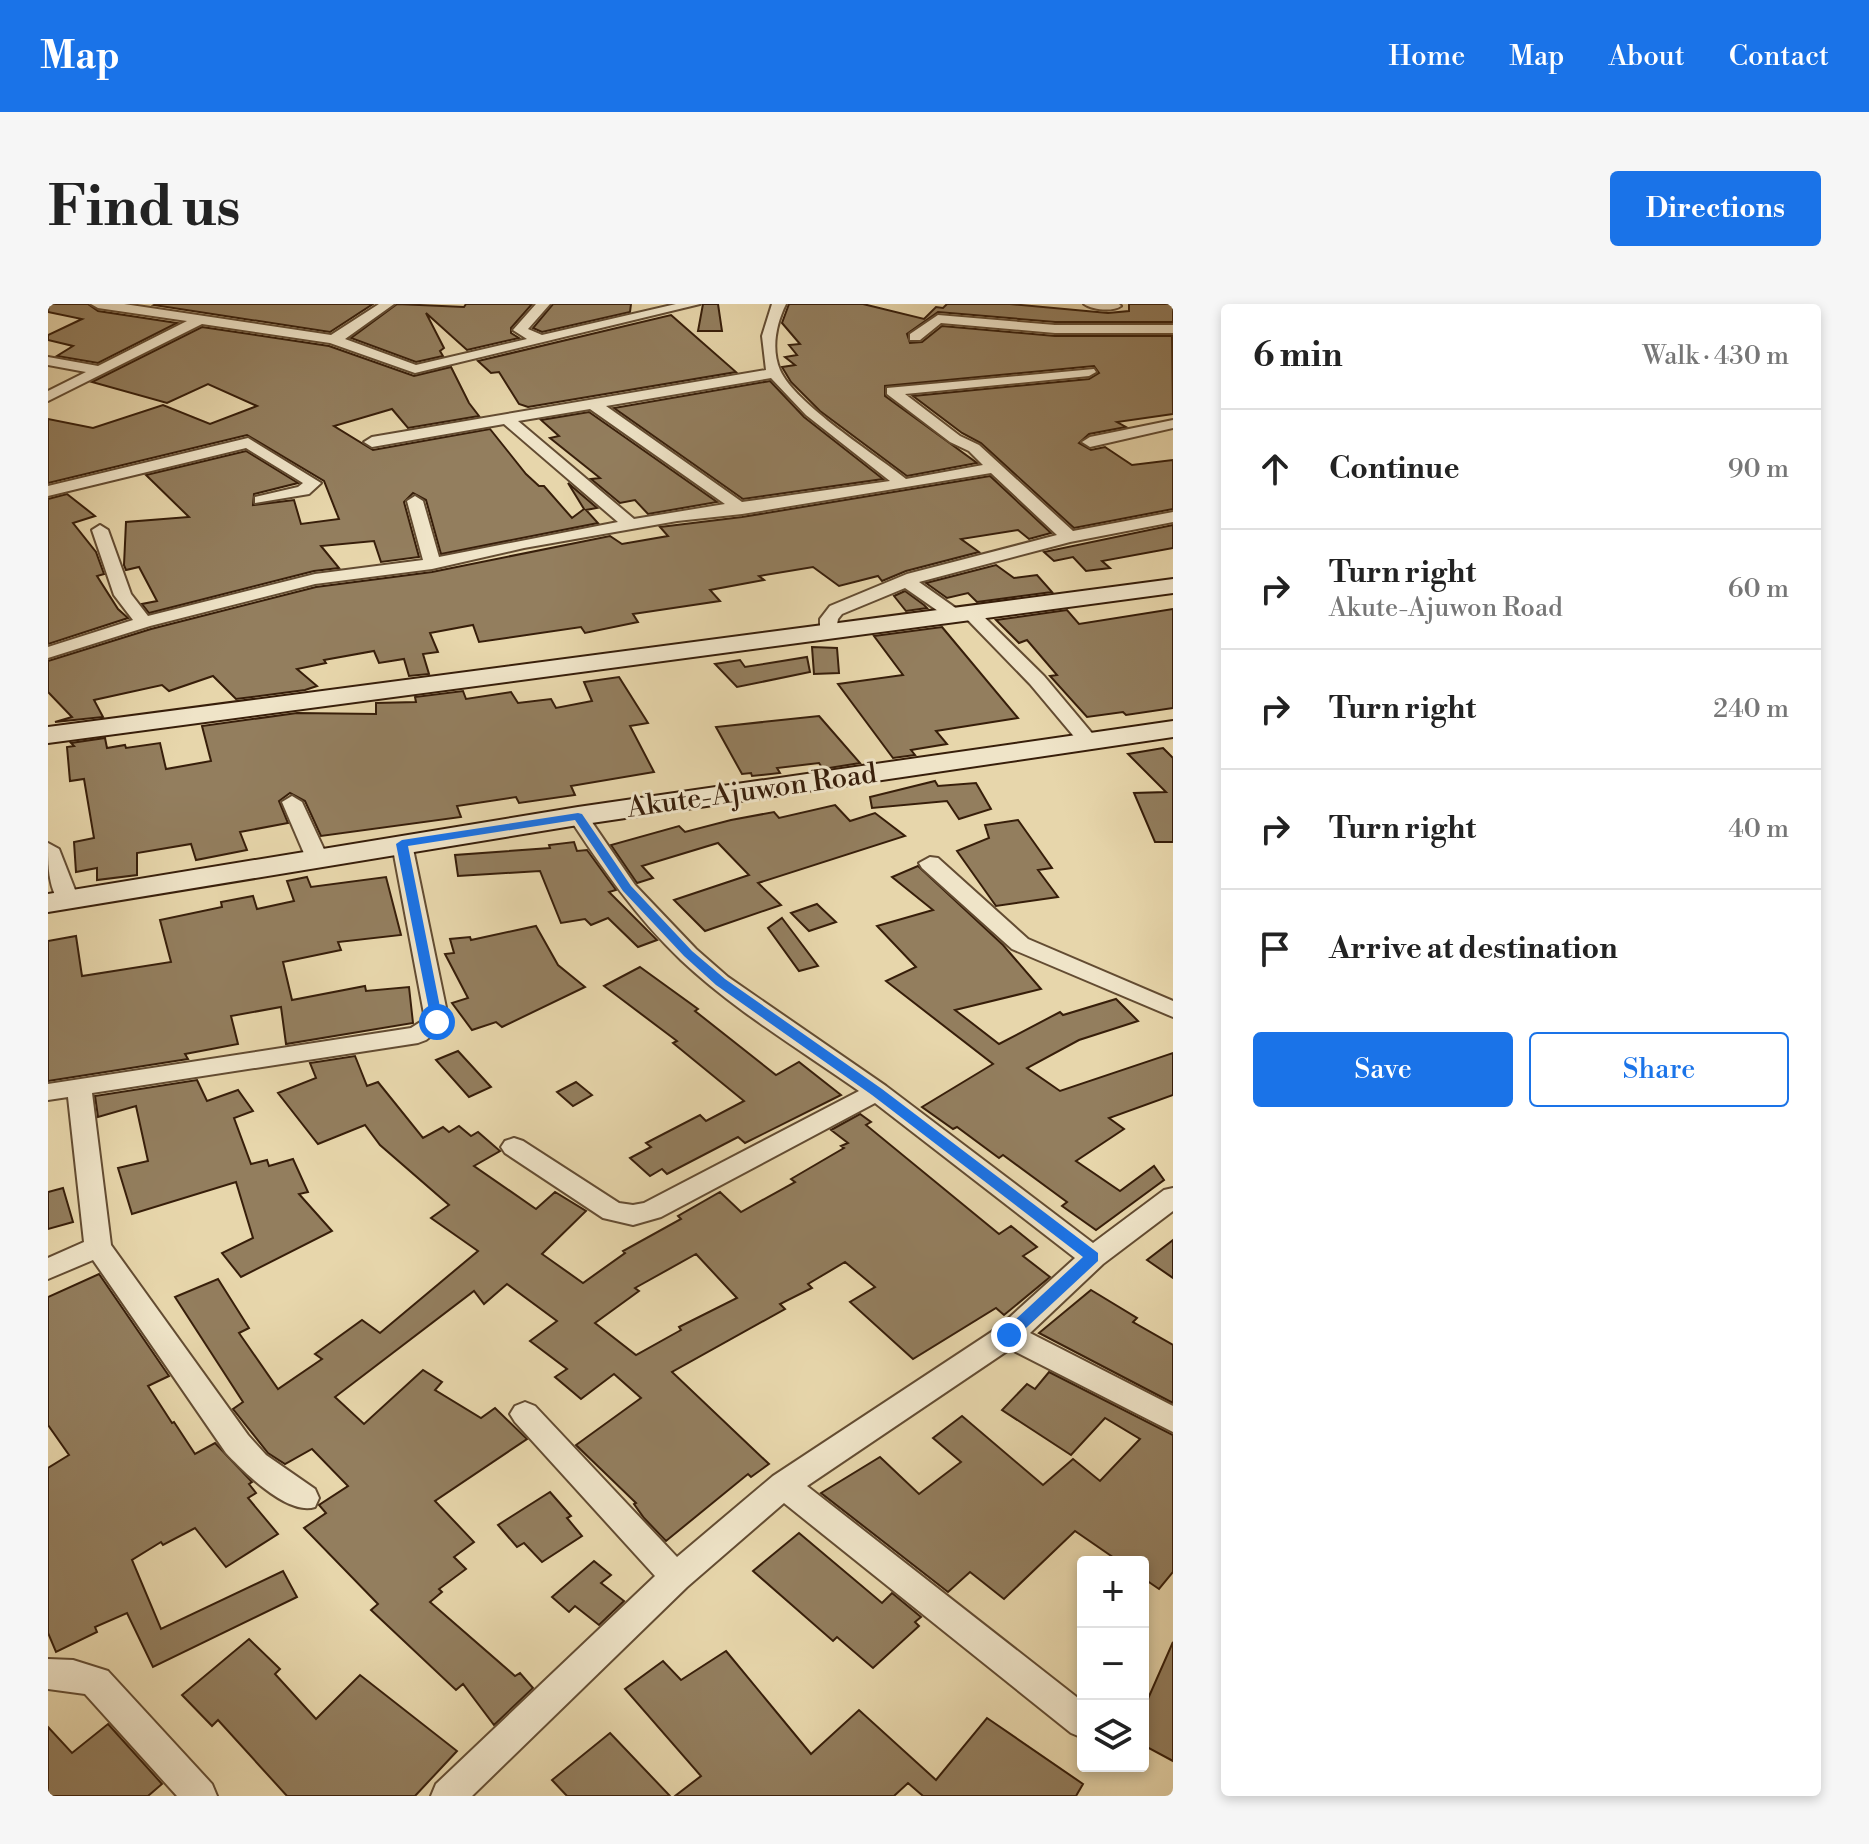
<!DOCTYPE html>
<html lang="en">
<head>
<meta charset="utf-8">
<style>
  :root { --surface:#fff; --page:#f6f6f6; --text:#222; --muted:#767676; --line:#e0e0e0; --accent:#1a73e8 }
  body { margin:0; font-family:"Libre Bodoni",serif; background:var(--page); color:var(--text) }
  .controls { position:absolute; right:24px; bottom:24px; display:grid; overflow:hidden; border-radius:8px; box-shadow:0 4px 12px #0003 }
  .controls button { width:72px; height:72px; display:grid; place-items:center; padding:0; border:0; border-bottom:2px solid var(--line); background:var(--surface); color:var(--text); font:40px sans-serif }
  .stop { position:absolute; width:24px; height:24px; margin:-18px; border:6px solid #1a73e8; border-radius:50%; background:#fff }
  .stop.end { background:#1a73e8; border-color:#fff; box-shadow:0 2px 8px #0008 }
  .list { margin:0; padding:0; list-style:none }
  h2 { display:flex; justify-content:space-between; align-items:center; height:104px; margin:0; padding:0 32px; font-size:34px }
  h2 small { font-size:26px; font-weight:400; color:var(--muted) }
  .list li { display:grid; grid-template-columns:52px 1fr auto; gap:24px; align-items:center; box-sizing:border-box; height:120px; padding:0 32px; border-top:2px solid var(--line) }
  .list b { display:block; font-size:30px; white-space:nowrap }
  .list p { margin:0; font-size:26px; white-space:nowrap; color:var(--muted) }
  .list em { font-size:26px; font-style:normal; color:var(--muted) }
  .actions { display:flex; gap:16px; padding:24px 32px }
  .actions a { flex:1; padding:18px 0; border:2px solid var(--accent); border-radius:8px; text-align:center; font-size:28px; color:var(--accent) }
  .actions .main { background:var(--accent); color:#fff }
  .icon { flex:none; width:44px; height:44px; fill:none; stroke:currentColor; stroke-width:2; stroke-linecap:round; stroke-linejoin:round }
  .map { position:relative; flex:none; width:1125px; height:1492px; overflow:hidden; border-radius:8px }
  header { display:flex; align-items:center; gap:48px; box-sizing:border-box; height:112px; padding:0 40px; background:var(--accent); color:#fff }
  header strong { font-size:38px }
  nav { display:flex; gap:44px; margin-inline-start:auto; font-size:28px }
  .intro { display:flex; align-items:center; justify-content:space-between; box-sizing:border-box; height:192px; padding:0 48px }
  h1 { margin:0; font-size:56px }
  .button { padding:20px 36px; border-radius:8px; background:var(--accent); color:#fff; font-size:28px; font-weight:700 }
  main { display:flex; gap:48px; padding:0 48px }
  aside { flex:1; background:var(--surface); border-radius:8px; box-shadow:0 4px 12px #0003 }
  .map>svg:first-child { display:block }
  .building { fill:#937e5e; stroke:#371e0a; stroke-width:2; fill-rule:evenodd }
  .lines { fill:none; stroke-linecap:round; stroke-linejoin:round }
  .street-casing { stroke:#634c32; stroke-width:4 }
  .secondary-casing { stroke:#371e0a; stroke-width:4 }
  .street { fill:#efe4c8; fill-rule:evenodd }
  .secondary { fill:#efe4c8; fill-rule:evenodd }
  .route { fill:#1a73e8 }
  .labels { text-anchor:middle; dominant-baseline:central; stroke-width:6; stroke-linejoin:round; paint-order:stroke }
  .street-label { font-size:28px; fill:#371e0a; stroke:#efe4c8 }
</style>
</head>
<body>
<header>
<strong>Map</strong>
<nav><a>Home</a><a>Map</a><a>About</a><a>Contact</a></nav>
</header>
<div class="intro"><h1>Find us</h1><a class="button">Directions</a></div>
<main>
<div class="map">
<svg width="1125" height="1492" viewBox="0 0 1125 1492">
  <rect width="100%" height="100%" fill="#e7d6ab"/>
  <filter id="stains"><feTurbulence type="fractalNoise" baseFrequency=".0025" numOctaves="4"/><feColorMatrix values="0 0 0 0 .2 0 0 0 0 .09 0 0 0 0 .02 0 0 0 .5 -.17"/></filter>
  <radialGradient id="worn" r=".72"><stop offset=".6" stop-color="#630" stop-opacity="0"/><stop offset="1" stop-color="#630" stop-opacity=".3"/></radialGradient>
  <g class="building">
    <polygon points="1,0 40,0 50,7 129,19 50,59 9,52 25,42 0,36 0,31 34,15 0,8"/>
    <polygon points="108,0 325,0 282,28 106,1"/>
    <polygon points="349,0 416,3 418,0 484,0 463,24 463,29 471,34 419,46 378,9 396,44 392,47 395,52 368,58 303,34"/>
    <polygon points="505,0 583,0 582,8 494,28 485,24"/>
    <polygon points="655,0 670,0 674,27 650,27"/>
    <polygon points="741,0 815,0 876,15 888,3 895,4 899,0 962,0 1060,9 1081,7 1081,0 1125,0 1125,18 1007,18 890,8 859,30 862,39 874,38 894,22 1007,32 1124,32 1125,110 1069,118 1078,123 1041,130 1031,139 1043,146 1057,143 1084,161 1125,156 1125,205 1026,224 933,139 914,129 865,92 1041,75 1051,69 1046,62 837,82 837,92 929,159 859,172 772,107 743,78 734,63 747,61 737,53 749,51 741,41 752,40 734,19"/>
    <polygon points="623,11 688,68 480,103 471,100 451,68 443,69 430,57"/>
    <polygon points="154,23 281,42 366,72 403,63 421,99 431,112 360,124 344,105 286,122 325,146 442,125 478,170 491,182 496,182 524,214 536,205 520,179 549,204 538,206 550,219 393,250 378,196 365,189 356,198 371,253 333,258 326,237 273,242 291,264 266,267 101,309 94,300 109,297 91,263 78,266 76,261 78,218 141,213 98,171 198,147 250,179 206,190 205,201 246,196 253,220 291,215 276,177 199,131 0,179 0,115 45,124 115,101 162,120 209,102 160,80 119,99 44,78"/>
    <polygon points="722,77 756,113 835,175 695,195 566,104"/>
    <polygon points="541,108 669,198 600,210 587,196 572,199 543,175 552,174 502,134 511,132 493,116"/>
    <polygon points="942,172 1003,229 981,235 970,226 913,235 931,248 858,267 834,277 830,272 791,282 765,263 711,272 716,276 662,286 672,297 585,310 590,318 537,329 533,323 431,338 425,321 382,329 390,348 375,350 381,370 361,372 356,355 331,359 326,347 276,356 278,359 249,365 269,382 257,386 188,395 165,372 121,387 114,381 46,396 55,413 7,418 24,413 0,388 0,357 103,325 268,283 384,268 562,232 574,240 620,232 612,223 694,213"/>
    <polygon points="19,190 47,212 25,219 48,248 56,270 49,272 70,305 80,314 0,340 0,195"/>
    <polygon points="1125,221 1125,244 1054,257 1062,264 1038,267 1025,253 1006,257 996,248"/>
    <polygon points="948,261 966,274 989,271 1004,288 929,298 920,289 899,294 878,279"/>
    <polygon points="857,287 876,301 879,304 858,307 846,292"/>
    <polygon points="1125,305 1125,404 1078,411 1075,408 1039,413 1002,372 1009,371 979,336 971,339 948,316 1019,306 1031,320"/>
    <polygon points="894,323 970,414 888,427 899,440 863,446 867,451 845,454 790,380 855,371 826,332"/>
    <polygon points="764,343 789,344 791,369 766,370"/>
    <polygon points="759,353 762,368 689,383 667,360 692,356 697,363"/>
    <polygon points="571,373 600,419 582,422 606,468 523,482 527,491 471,499 468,493 409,502 413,513 273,532 257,497 242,489 231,497 240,519 192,528 199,546 148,556 143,540 89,549 89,571 49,576 49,564 28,568 26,538 46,534 36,475 22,477 19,443 26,442 23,439 57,434 59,444 77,441 78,444 112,439 118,465 163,457 154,422 249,409 328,410 328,399 368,398 367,393 415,387 418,395 463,388 470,399 503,395 508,404 544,397 536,378"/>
    <polygon points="771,412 812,459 775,465 771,459 729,464 732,469 704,472 703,469 694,470 668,423"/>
    <polygon points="1115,444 1125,454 1125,538 1107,538 1086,489 1118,488 1080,450"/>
    <polygon points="887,477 890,482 928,479 943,505 911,515 899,497 824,504 822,493"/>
    <polygon points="787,501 802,517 827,509 857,532 710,579 733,601 657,627 626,596 701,571 670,539 594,562 605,574 589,579 563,541 631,522 637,528 683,516 726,508 731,514"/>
    <polygon points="970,516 1004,564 990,566 1010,593 948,602 909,547 941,534 937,521"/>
    <polygon points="526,538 529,547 539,546 568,586 561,588 609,636 590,643 560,614 543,621 537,615 513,619 492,567 410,572 407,551 502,544 501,541"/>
    <polygon points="870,562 955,641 993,685 907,706 951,740 1012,708 1015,711 1068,695 1090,717 1031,736 979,764 1012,787 1125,749 1125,791 1061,814 1076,825 1028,857 1072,887 1106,862 1116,876 1048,926 1014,902 1019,898 955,851 951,854 909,823 905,825 874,803 945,760 838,677 868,663 829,622 885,606 844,573"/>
    <polygon points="259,573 263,583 338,573 353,631 290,638 293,646 235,658 244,696 317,682 318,687 361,683 365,719 238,740 233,703 183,712 190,740 137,750 140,755 0,777 0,637 28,632 34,672 123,658 112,616 174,603 173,598 205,592 209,605 246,597 239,577"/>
    <polygon points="769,600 788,618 761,627 743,609"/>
    <polygon points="734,614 770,662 751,667 720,624"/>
    <polygon points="488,622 510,661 537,683 454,723 448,718 424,726 404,699 420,694 397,650 406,649 402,635 422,633 423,636"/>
    <polygon points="592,663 650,705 647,707 728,771 751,758 793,791 697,839 690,833 619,870 614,865 602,872 582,854 603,843 598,839 652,811 658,817 696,797 625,739 629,737 556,682"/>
    <polygon points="410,747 443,783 421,793 388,756"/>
    <path d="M307 752 319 782 330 778 375 834 395 823 401 828 411 822 423 832 430 828 452 847 426 862 488 905 507 888 538 907 494 950 535 979 577 949 575 947 633 915 630 912 672 888 693 908 747 878 743 875 796 844 793 842 800 839 783 826 812 810 823 818 818 821 951 930 963 922 989 943 975 952 1002 973 956 1011 948 1004 865 1055 802 998 827 983 797 958 760 980 764 984 732 1000 737 1005 624 1068 721 1160 703 1173 700 1170 618 1237 596 1214 586 1200 588 1199 528 1141 593 1094 566 1070 533 1095 507 1073 519 1065 482 1037 509 1017 459 980 436 1000 426 987 287 1093 316 1120 375 1066 394 1078 387 1086 433 1114 447 1104 479 1135 387 1197 426 1238 406 1253 418 1265 391 1285 394 1288 382 1298 467 1372 472 1369 485 1384 446 1421 415 1380 408 1386 323 1306 330 1300 256 1224 278 1209 271 1201 300 1182 264 1145 237 1160 220 1149 185 1105 195 1098 127 993 170 975 201 1024 191 1029 230 1085 274 1055 267 1050 314 1016 332 1029 430 947 383 914 401 901 332 841 317 821 270 840 230 789 268 774 262 759ZM648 950 689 994 631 1023 633 1026 588 1051 547 1019 591 987 587 984Z"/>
    <polygon points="149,776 159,797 190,786 205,807 186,814 203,860 219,856 221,862 245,855 260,888 251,890 284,927 193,973 174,949 205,934 188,878 84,910 70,864 100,857 88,802 50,813 47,792"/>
    <polygon points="528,778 544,791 525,802 509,788"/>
    <polygon points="15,884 25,918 0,925 0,888"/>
    <polygon points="1125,936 1125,974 1099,956"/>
    <polygon points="51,970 121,1072 100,1082 124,1119 126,1118 147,1150 167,1139 204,1178 201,1180 208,1189 200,1194 230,1230 178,1263 147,1224 115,1241 113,1238 84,1256 113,1325 235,1267 249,1293 105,1363 79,1309 47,1323 49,1328 8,1348 0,1329 0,1164 21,1151 0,1121 0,993"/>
    <polygon points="1043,986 1089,1014 1085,1018 1125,1041 1125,1099 991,1029"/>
    <polygon points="1001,1068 1125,1131 1125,1268 1111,1285 1095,1274 1095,1258 1072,1258 1027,1227 956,1295 922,1268 900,1288 773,1189 832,1153 871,1190 913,1158 885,1134 914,1112 995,1181 1025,1155 1052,1177 1092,1135 1057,1114 1023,1151 954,1106 979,1080 987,1085"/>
    <polygon points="502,1188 523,1212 519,1214 534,1232 494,1258 476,1239 469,1243 450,1221"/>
    <polygon points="751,1229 834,1299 844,1289 873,1313 867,1318 871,1322 825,1364 789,1333 785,1337 705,1267"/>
    <polygon points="546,1257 563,1271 553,1279 576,1297 551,1321 527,1302 521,1308 504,1293"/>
    <polygon points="201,1335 232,1365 227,1370 268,1415 312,1371 409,1447 367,1492 239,1492 170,1416 164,1422 134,1391"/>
    <polygon points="1125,1338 1125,1457 1095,1441 1095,1406"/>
    <polygon points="678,1347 763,1450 811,1406 888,1476 939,1414 1035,1480 1028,1492 875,1492 860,1479 846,1492 627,1492 653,1472 577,1385 615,1357 633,1376"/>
    <polygon points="60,1420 114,1480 100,1492 0,1492 0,1423 24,1449"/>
    <polygon points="562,1429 622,1492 519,1492 504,1476"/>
  </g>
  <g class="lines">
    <defs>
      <g id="street">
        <polygon points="43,0 76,0 283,31 331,0 346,0 297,35 368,61 479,35 465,26 488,0 502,0 480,25 494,31 628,0 652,0 367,69 282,39 154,20 0,97 0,87 38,68 0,61 0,53 50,62 139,17 50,4"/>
        <path d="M724 0H738C728 20 723 45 732 66 747 100 827 150 858 175L935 161 921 147 902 138 839 90V84L1046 65 1048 68 1041 72 857 90 912 132 931 141 1025 227 1125 208V218L1022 238 871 278 916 310 924 306 930 307 996 372 1048 434 1051 438 1048 442H1034L982 380 917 313 909 317 903 316 857 284 794 310 790 315 787 332 781 333 772 328V315L782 302 859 270 1009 231 943 169 694 210 629 217 476 244 384 265 267 280 102 322 0 354V343L85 316 66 291 44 226 52 221 60 226 83 290 100 312 267 270 375 256 359 197 367 192 375 197 391 253 570 218 456 120 324 143 316 138 324 133 718 66 714 32ZM723 74 758 111 842 177 694 198 558 102ZM542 105 677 200 586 215 470 117Z"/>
        <path d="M1036 0H1071L1073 2C1065 8 1044 6 1036 0Z"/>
        <polygon points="890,11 1007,21 1125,21 1125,29 1007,29 893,19 872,36 862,36 862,30"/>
        <polygon points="1125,116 1125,124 1042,143 1034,138 1042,133"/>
        <polygon points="200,134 273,179 261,190 207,199 207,193 250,183 255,179 198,144 0,192 0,182"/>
        <polygon points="244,492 254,498 280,554 276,558 262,558 258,554 234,498"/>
        <path d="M530 506 537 508 587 581 648 645 680 673 838 782 1045 939 1116 886 1125 884V907L1055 960 982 1029 1125 1102V1128L962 1045 759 1182 1035 1398V1434L1023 1429 736 1199 639 1283 424 1492H383L388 1480 607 1272 467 1118 462 1110 467 1102 477 1098 487 1102 629 1253 725 1172 951 1023 1027 954 827 799 613 913 585 921 555 914 457 849 453 843 457 837 466 834 475 837 571 899 585 901 596 899 811 787C751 745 686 706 633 656 588 613 554 564 520 512Z"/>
        <path d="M354 534 364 540 401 718 378 736 370 739 44 789 63 941 200 1131 218 1151 267 1185 271 1194 267 1203C240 1212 196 1168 178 1149L45 956 0 975V954L36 938 20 793 0 796V780L363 724 377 715 344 540Z"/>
        <path d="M0 539 11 545 31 596 28 601H12C0 581 0 562 0 539Z"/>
        <polygon points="882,553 890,554 980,635 1125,697 1125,713 964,645 874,564 871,559"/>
        <polygon points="0,1355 25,1356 60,1367 164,1480 169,1492 129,1492 37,1390 0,1385"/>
      </g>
      <g id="secondary">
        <polygon points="1125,275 1125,289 0,439 0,423"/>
        <polygon points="1125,417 1125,433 530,521 0,608 0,590 530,503"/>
      </g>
    </defs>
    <use href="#street" class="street-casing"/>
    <use href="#secondary" class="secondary-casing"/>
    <use href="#street" class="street"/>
    <use href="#secondary" class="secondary"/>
  </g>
  <polygon class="route" points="530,509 534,510 583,582 644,647 677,675 834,785 1050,949 1050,957 966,1035 955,1035 955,1027 1035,953 824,791 668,681 636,652 575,587 527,516 360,542 395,718 384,721 348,540 354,536"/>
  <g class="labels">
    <g class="street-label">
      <text transform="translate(704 487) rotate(-8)">Akute-Ajuwon Road</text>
    </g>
  </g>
  <rect width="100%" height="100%" filter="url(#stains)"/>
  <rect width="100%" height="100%" fill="url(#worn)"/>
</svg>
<div class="controls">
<button>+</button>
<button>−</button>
<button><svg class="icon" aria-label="layers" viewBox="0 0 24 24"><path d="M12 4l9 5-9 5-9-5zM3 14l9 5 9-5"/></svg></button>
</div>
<div class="stop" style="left:389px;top:718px"></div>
<div class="stop end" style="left:961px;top:1031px"></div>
</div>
<aside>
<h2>6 min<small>Walk · 430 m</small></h2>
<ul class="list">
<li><svg class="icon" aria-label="ahead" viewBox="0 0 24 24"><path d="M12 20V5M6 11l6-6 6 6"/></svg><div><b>Continue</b></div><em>90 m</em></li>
<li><svg class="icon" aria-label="right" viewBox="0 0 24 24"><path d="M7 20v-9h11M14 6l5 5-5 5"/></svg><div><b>Turn right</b><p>Akute-Ajuwon Road</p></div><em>60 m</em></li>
<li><svg class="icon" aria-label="right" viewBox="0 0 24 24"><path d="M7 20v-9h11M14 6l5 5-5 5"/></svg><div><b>Turn right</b></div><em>240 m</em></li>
<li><svg class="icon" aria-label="right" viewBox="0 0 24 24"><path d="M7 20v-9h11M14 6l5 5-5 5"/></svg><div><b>Turn right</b></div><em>40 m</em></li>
<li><svg class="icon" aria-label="arrive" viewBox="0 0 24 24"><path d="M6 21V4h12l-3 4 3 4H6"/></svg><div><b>Arrive at destination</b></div></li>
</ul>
<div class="actions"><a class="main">Save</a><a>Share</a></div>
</aside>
</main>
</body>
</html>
